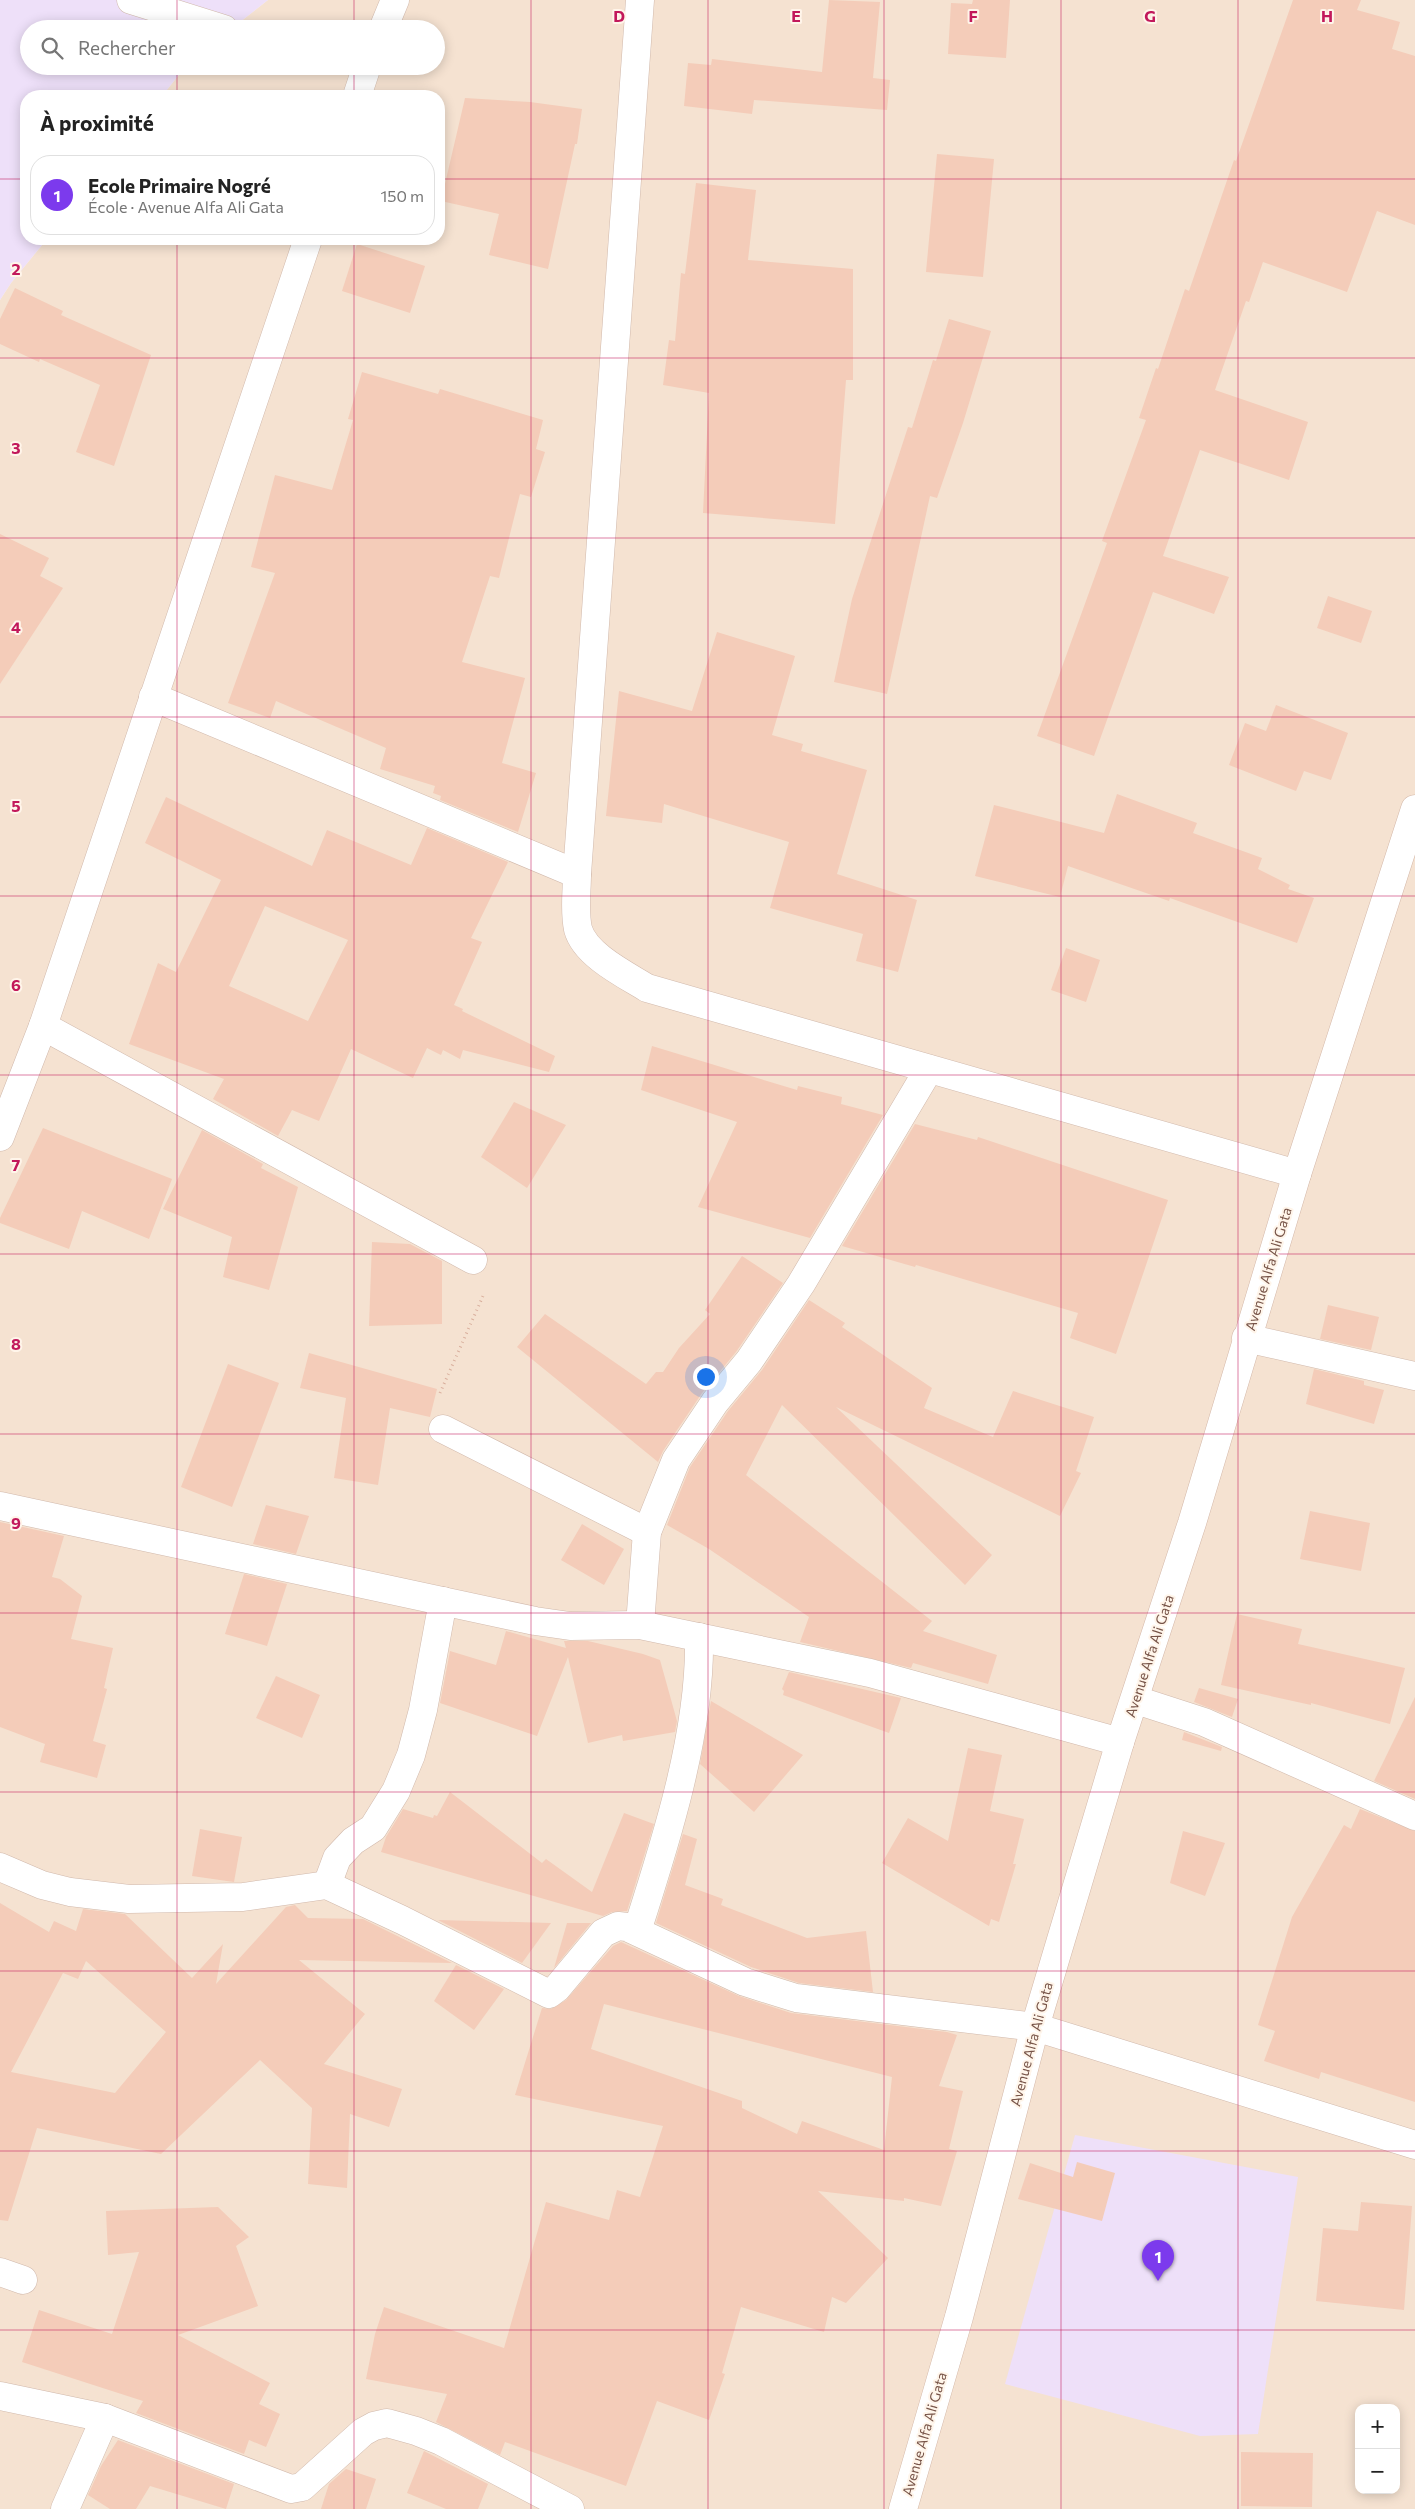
<!DOCTYPE html>
<html lang="fr">
<head>
<meta charset="utf-8">
<style>
  :root { --surface:#fff; --page:#f6f6f6; --text:#222; --muted:#767676; --line:#e0e0e0; --accent:#7c3aed }
  body { margin:0; font-family:Commissioner,sans-serif; background:var(--page); color:var(--text) }
  .controls { position:absolute; right:15px; bottom:15px; display:grid; overflow:hidden; border-radius:10px; box-shadow:0 2px 12px #0003 }
  .controls button { width:45px; height:45px; display:grid; place-items:center; padding:0; border:0; border-bottom:1px solid var(--line); background:var(--surface); color:var(--text); font:25px sans-serif }
  .you { position:absolute; left:705px; top:1376px; width:18px; height:18px; margin:-12px; border:4px solid #fff; border-radius:50%; background:#1a73e8; box-shadow:0 0 0 8px #1a73e833 }
  .badge { display:grid; place-items:center; width:32px; height:32px; border-radius:50%; background:var(--accent); color:#fff; font-size:16px; font-weight:700 }
  .pin { position:absolute; translate:-50% -41px; filter:drop-shadow(0 1px 2px #0008) }
  .pin::after { content:''; position:absolute; top:26px; width:18px; height:15px; background:inherit; clip-path:polygon(0 0,100% 0,50% 100%) }
  .list { margin:0; padding:0; list-style:none }
  h2 { display:flex; justify-content:space-between; align-items:center; height:65px; margin:0; padding:0 20px; font-size:21px }
  h2 small { font-size:16px; font-weight:400; color:var(--muted) }
  .list li { display:grid; grid-template-columns:32px 1fr auto; gap:15px; align-items:center; box-sizing:border-box; height:80px; margin:0 10px 10px; padding:0 10px; border:1px solid var(--line); border-radius:20px }
  .list b { display:block; font-size:19px; white-space:nowrap }
  .list p { margin:0; font-size:16px; white-space:nowrap; color:var(--muted) }
  .list em { font-size:16px; font-style:normal; color:var(--muted) }
  .icon { flex:none; width:28px; height:28px; fill:none; stroke:currentColor; stroke-width:2; stroke-linecap:round; stroke-linejoin:round }
  .map { position:relative; flex:none; width:1415px; height:2509px; overflow:hidden }
  .search { position:absolute; background:var(--surface); box-shadow:0 2px 12px #0003; left:20px; top:20px; width:425px; height:55px; display:flex; align-items:center; gap:12px; box-sizing:border-box; padding:0 18px; border-radius:28px; color:var(--muted); font-size:19px }
  .panel { position:absolute; background:var(--surface); box-shadow:0 2px 12px #0003; left:20px; top:90px; width:425px; height:155px; border-radius:20px }
  .map>svg:first-child { display:block }
  .residential { fill:#f5e2d1; fill-rule:evenodd }
  .education { fill:#eee0f9 }
  .building { fill:#f4ccb9; fill-rule:evenodd }
  .lines { fill:none; stroke-linecap:round; stroke-linejoin:round }
  .street-casing { stroke:#d1b9ac; stroke-width:29 }
  .secondary-casing { stroke:#d4b8a9; stroke-width:29 }
  .path { stroke:#d9af9d; stroke-width:3; stroke-dasharray:1 4; stroke-linecap:butt }
  .street { stroke:#fff; stroke-width:28 }
  .secondary { stroke:#fff; stroke-width:28 }
  .grid { fill:none; stroke:#c2185b; stroke-width:1; stroke-opacity:0.55 }
  .labels { text-anchor:middle; dominant-baseline:central; stroke-width:4; stroke-linejoin:round; paint-order:stroke }
  .street-label { font-size:14px; fill:#775448; stroke:#fff5ea }
  .grid-label { font-size:16px; text-anchor:middle; font-weight:bold; fill:#c2185b; stroke:#fff5ea; stroke-width:4; stroke-linejoin:round; paint-order:stroke }
</style>
</head>
<body>
<div class="map">
<svg width="1415" height="2509" viewBox="0 0 1415 2509">
  <rect width="100%" height="100%" fill="#fdf1e3"/>
  <path class="residential" d="M268 0H1415V2509H0V300L11 283 47 239H439V96H162L186 66H436V29H231ZM1359 2408H1396V2490H1359Z"/>
  <g class="education">
    <polygon points="0,0 268,0 231,29 29,29 29,66 186,66 162,96 26,96 26,239 47,239 11,283 0,300"/>
    <polygon points="1075,2135 1298,2177 1258,2434 1200,2436 1005,2384"/>
  </g>
  <g class="building">
    <polygon points="829,0 880,2 873,78 890,80 887,110 754,100 752,114 684,106 688,63 711,65 712,59 822,72"/>
    <polygon points="973,0 1010,0 1006,58 948,54 951,3 972,4"/>
    <polygon points="1293,0 1361,0 1357,10 1400,22 1392,49 1415,56 1415,225 1377,211 1347,292 1263,262 1249,302 1246,301 1215,390 1308,422 1289,480 1200,450 1163,556 1229,577 1214,614 1153,592 1094,756 1037,736 1107,543 1102,541 1146,420 1139,418 1156,368 1158,369 1185,289 1189,291 1234,160 1236,161"/>
    <polygon points="465,98 530,102 582,109 577,144 575,144 548,269 489,255 499,214 441,201"/>
    <polygon points="937,154 994,159 983,277 926,272"/>
    <polygon points="696,183 756,190 748,260 853,269 853,380 846,380 835,524 703,513 709,393 663,385 669,340 675,341 681,273 685,274"/>
    <polygon points="357,244 425,266 410,313 342,291"/>
    <polygon points="15,288 63,311 61,315 151,355 114,466 76,452 100,385 40,359 39,362 0,344 0,319"/>
    <polygon points="949,319 991,331 963,423 937,498 930,496 887,694 834,682 852,599 908,427 912,428 933,360 936,361"/>
    <polygon points="362,372 438,394 440,389 543,420 536,449 545,452 531,497 520,494 499,578 490,576 462,662 525,678 502,763 536,773 518,832 440,800 441,796 433,793 435,786 380,769 386,748 276,701 270,718 228,703 275,573 251,567 275,475 332,490 353,420 348,419"/>
    <polygon points="0,534 49,558 40,576 63,588 0,684"/>
    <polygon points="1328,596 1372,611 1361,643 1317,628"/>
    <polygon points="717,632 795,656 772,735 803,744 801,751 867,770 837,874 917,900 898,972 856,961 863,934 770,908 789,842 664,804 662,823 606,816 619,691 692,711"/>
    <polygon points="1276,705 1348,733 1331,780 1304,771 1296,791 1229,765 1245,723 1266,731"/>
    <polygon points="1117,794 1197,823 1193,833 1262,858 1258,869 1290,885 1288,889 1314,898 1297,943 1170,898 1169,901 1068,866 1060,897 975,876 994,805 1104,833"/>
    <path d="M166 797 312 866 327 830 411 865 427 828 508 862 471 938 482 942 454 1005 463 1009 462 1011 555 1056 549 1072 463 1050 460 1059 443 1050 441 1055 427 1048 413 1078 351 1049 319 1121 292 1110 278 1136 213 1099 224 1079 129 1044 158 963 176 972 221 880 145 843ZM265 906 348 940 308 1021 229 986Z"/>
    <polygon points="1066,948 1100,960 1086,1002 1051,990"/>
    <polygon points="652,1046 797,1090 798,1086 842,1097 841,1104 883,1115 810,1238 698,1207 737,1122 641,1090"/>
    <polygon points="514,1102 566,1125 527,1188 481,1157"/>
    <polygon points="915,1124 977,1140 978,1137 1168,1200 1116,1354 1070,1338 1078,1313 916,1265 915,1267 842,1246"/>
    <polygon points="43,1128 172,1179 149,1239 82,1211 69,1249 0,1223 0,1218"/>
    <polygon points="202,1130 263,1164 261,1168 298,1187 269,1290 223,1277 232,1237 163,1209"/>
    <polygon points="372,1242 410,1244 442,1261 442,1324 369,1326"/>
    <polygon points="742,1256 783,1283 736,1352 702,1393 663,1451 658,1462 517,1347 545,1314 646,1384 656,1372 663,1372 679,1348 710,1314 705,1310"/>
    <polygon points="809,1300 845,1323 842,1327 932,1388 924,1408 993,1437 1013,1391 1094,1417 1076,1471 1081,1473 1060,1516 836,1407 992,1555 965,1585 782,1405 746,1475 932,1621 923,1631 997,1655 988,1684 913,1663 911,1668 800,1642 809,1617 709,1549 667,1525 690,1467 728,1411 762,1370"/>
    <polygon points="1328,1305 1379,1317 1371,1350 1320,1339"/>
    <polygon points="309,1353 437,1389 430,1417 390,1408 378,1485 334,1478 346,1398 300,1388"/>
    <polygon points="228,1364 279,1383 232,1507 181,1487"/>
    <polygon points="1314,1369 1364,1381 1364,1385 1384,1390 1374,1424 1306,1404"/>
    <polygon points="266,1505 309,1516 296,1554 253,1544"/>
    <polygon points="1310,1511 1370,1523 1361,1571 1300,1559"/>
    <polygon points="0,1522 64,1536 52,1577 60,1579 82,1596 71,1639 113,1648 104,1688 107,1689 93,1741 106,1745 97,1778 40,1762 45,1744 0,1727"/>
    <polygon points="582,1524 624,1549 604,1585 561,1560"/>
    <polygon points="244,1574 287,1584 267,1646 225,1634"/>
    <polygon points="1237,1614 1302,1629 1298,1644 1405,1668 1390,1724 1311,1703 1311,1705 1221,1685"/>
    <polygon points="506,1631 566,1648 564,1641 588,1641 643,1654 660,1660 677,1721 675,1732 623,1741 622,1735 588,1743 568,1657 537,1736 440,1703 450,1651 496,1665"/>
    <polygon points="789,1672 901,1698 889,1733 783,1695 784,1691 782,1689"/>
    <polygon points="276,1676 320,1695 302,1738 256,1718"/>
    <polygon points="1199,1688 1238,1699 1232,1717 1194,1702"/>
    <polygon points="1415,1697 1415,1799 1374,1781"/>
    <polygon points="711,1701 803,1755 754,1812 700,1764"/>
    <polygon points="1184,1732 1222,1747 1221,1751 1182,1740"/>
    <polygon points="968,1748 1002,1755 990,1811 1024,1819 1013,1864 1016,1864 999,1922 991,1919 989,1926 882,1863 908,1818 948,1841"/>
    <polygon points="450,1792 542,1863 546,1859 592,1892 624,1813 654,1824 627,1911 612,1912 603,1916 381,1852 386,1837 403,1809 433,1818 434,1815 437,1816"/>
    <polygon points="1360,1809 1415,1831 1415,2102 1321,2072 1319,2079 1264,2061 1275,2031 1258,2025 1292,1917 1344,1825 1351,1829"/>
    <polygon points="200,1829 242,1837 234,1882 192,1876"/>
    <polygon points="1183,1831 1225,1843 1205,1896 1170,1883"/>
    <polygon points="683,1834 697,1839 685,1885 723,1899 721,1905 807,1938 866,1931 873,1992 799,1983 751,1967 656,1923"/>
    <path d="M0 1903 49 1932 54 1921 76 1931 83 1909 125 1914 192 1978 223 1944 216 1984 286 1907 295 1905 308 1918 363 1919 452 1963 299 1960 365 2014 324 2064 402 2089 389 2127 350 2114 347 2188 308 2184 312 2108 260 2060 161 2154 37 2128 8 2221 0 2220ZM86 1961 166 2032 115 2093 11 2072 63 1973 78 1979Z"/>
    <polygon points="438,1920 551,1923 522,1963"/>
    <polygon points="567,1923 591,1923 554,1968"/>
    <path d="M621 1942 739 1996 791 2013 947 2032 957 2035 939 2086 963 2091 949 2149 957 2151 941 2206 904 2198V2201L818 2191 888 2258 846 2303 832 2297 824 2332 741 2307 722 2373 725 2374 709 2420 657 2401 626 2486 505 2442 500 2455 436 2422 447 2394 366 2379 375 2334 384 2307 504 2348 546 2202 609 2220 617 2190 640 2197 663 2126 515 2095 542 2008 551 2009 566 2000 613 1946ZM604 2004 892 2077 884 2150 802 2121 797 2134 742 2108V2101L591 2049Z"/>
    <polygon points="456,1965 504,1989 474,2030 434,2001"/>
    <polygon points="1077,2162 1115,2173 1102,2221 1018,2199 1030,2163 1073,2177"/>
    <polygon points="1361,2202 1412,2206 1404,2310 1316,2301 1323,2228 1358,2231"/>
    <polygon points="218,2207 249,2237 236,2246 258,2306 178,2335 270,2383 259,2404 280,2414 266,2447 249,2440 244,2454 136,2413 143,2401 22,2362 39,2310 112,2334 139,2252 108,2255 106,2211"/>
    <polygon points="118,2440 234,2484 226,2509 150,2486 136,2509 110,2509 88,2495 101,2466"/>
    <polygon points="424,2451 488,2484 478,2509 446,2509 407,2493"/>
    <polygon points="1241,2452 1313,2453 1312,2507 1241,2506"/>
    <polygon points="346,2469 376,2479 366,2509 321,2509 329,2484"/>
  </g>
  <g class="lines">
    <defs>
      <g id="street">
        <polyline points="131,0 224,29"/>
        <path d="M640 0 577 874C577 892 574 911 578 929 585 955 626 975 647 988L1297 1174"/>
        <polyline points="383,29 395,0"/>
        <polyline points="357,96 367,66"/>
        <polyline points="153,697 577,874"/>
        <polyline points="43,1026 473,1260"/>
        <polyline points="0,1137 43,1026 308,239"/>
        <polyline points="1246,1338 1415,1376"/>
        <polyline points="443,1429 647,1532"/>
        <polyline points="0,1506 535,1621 570,1626 640,1625 870,1673 1120,1742"/>
        <polyline points="640,1625 647,1532 676,1460 715,1402 749,1361 801,1284 929,1069"/>
        <polyline points="1136,1700 1204,1722 1415,1816"/>
        <polyline points="0,1867 42,1885 70,1892 129,1899 243,1897 327,1885 402,1920 549,1994 557,1988 603,1933 618,1926 627,1927 745,1982 796,1998 1035,2027 1415,2145"/>
        <polyline points="327,1885 337,1858 353,1841 373,1828 396,1791 411,1755 423,1710 443,1601"/>
        <path d="M637 1931C666 1841 701 1732 699 1637"/>
        <polyline points="0,2272 23,2280"/>
        <polyline points="0,2396 105,2418 291,2489 302,2487 363,2432 374,2426 387,2423 416,2431 441,2441 570,2509"/>
        <polyline points="65,2509 105,2418"/>
      </g>
      <polyline id="secondary" points="903,2509 959,2317 1035,2027 1120,1742 1192,1523 1297,1174 1415,809"/>
    </defs>
    <use href="#street" class="street-casing"/>
    <use href="#secondary" class="secondary-casing"/>
    <polyline class="path" points="440,1393 483,1296"/>
    <use href="#street" class="street"/>
    <use href="#secondary" class="secondary"/>
  </g>
  <path class="grid" d="M177 0V29M354 0V29M531 0V2509M708 0V2509M884 0V2509M1061 0V2509M1238 0V2509M177 66V96M354 66V96M0 179H26M439 179H1415M177 239V2509M354 239V2509M0 358H1415M0 538H1415M0 717H1415M0 896H1415M0 1075H1415M0 1254H1415M0 1434H1415M0 1613H1415M0 1792H1415M0 1971H1415M0 2151H1415M0 2330H1415"/>
  <g class="labels">
    <g class="street-label">
      <text transform="translate(1268 1269) rotate(-73)">Avenue Alfa Ali Gata</text>
      <text transform="translate(1149 1656) rotate(-72)">Avenue Alfa Ali Gata</text>
      <text transform="translate(1031 2044) rotate(-75)">Avenue Alfa Ali Gata</text>
      <text transform="translate(924 2434) rotate(-74)">Avenue Alfa Ali Gata</text>
    </g>
  </g>
  <g class="grid-label">
    <text x="619" y="22">D</text>
    <text x="796" y="22">E</text>
    <text x="973" y="22">F</text>
    <text x="1150" y="22">G</text>
    <text x="1327" y="22">H</text>
    <text x="16" y="275">2</text>
    <text x="16" y="454">3</text>
    <text x="16" y="633">4</text>
    <text x="16" y="812">5</text>
    <text x="16" y="991">6</text>
    <text x="16" y="1171">7</text>
    <text x="16" y="1350">8</text>
    <text x="16" y="1529">9</text>
  </g>
</svg>
<div class="controls">
<button>+</button>
<button>−</button>
</div>
<div class="you"></div>
<div class="pin badge" style="left:1158px;top:2281px">1</div>
<div class="search"><svg class="icon" aria-label="search" viewBox="0 0 24 24"><circle cx="10" cy="10" r="6"/><path d="M15 15l6 6"/></svg>Rechercher</div>
<section class="panel">
<h2>À proximité<small></small></h2>
<ul class="list">
<li><span class="badge">1</span><div><b>Ecole Primaire Nogré</b><p>École · Avenue Alfa Ali Gata</p></div><em>150 m</em></li>
</ul>
</section>
</div>
</body>
</html>
